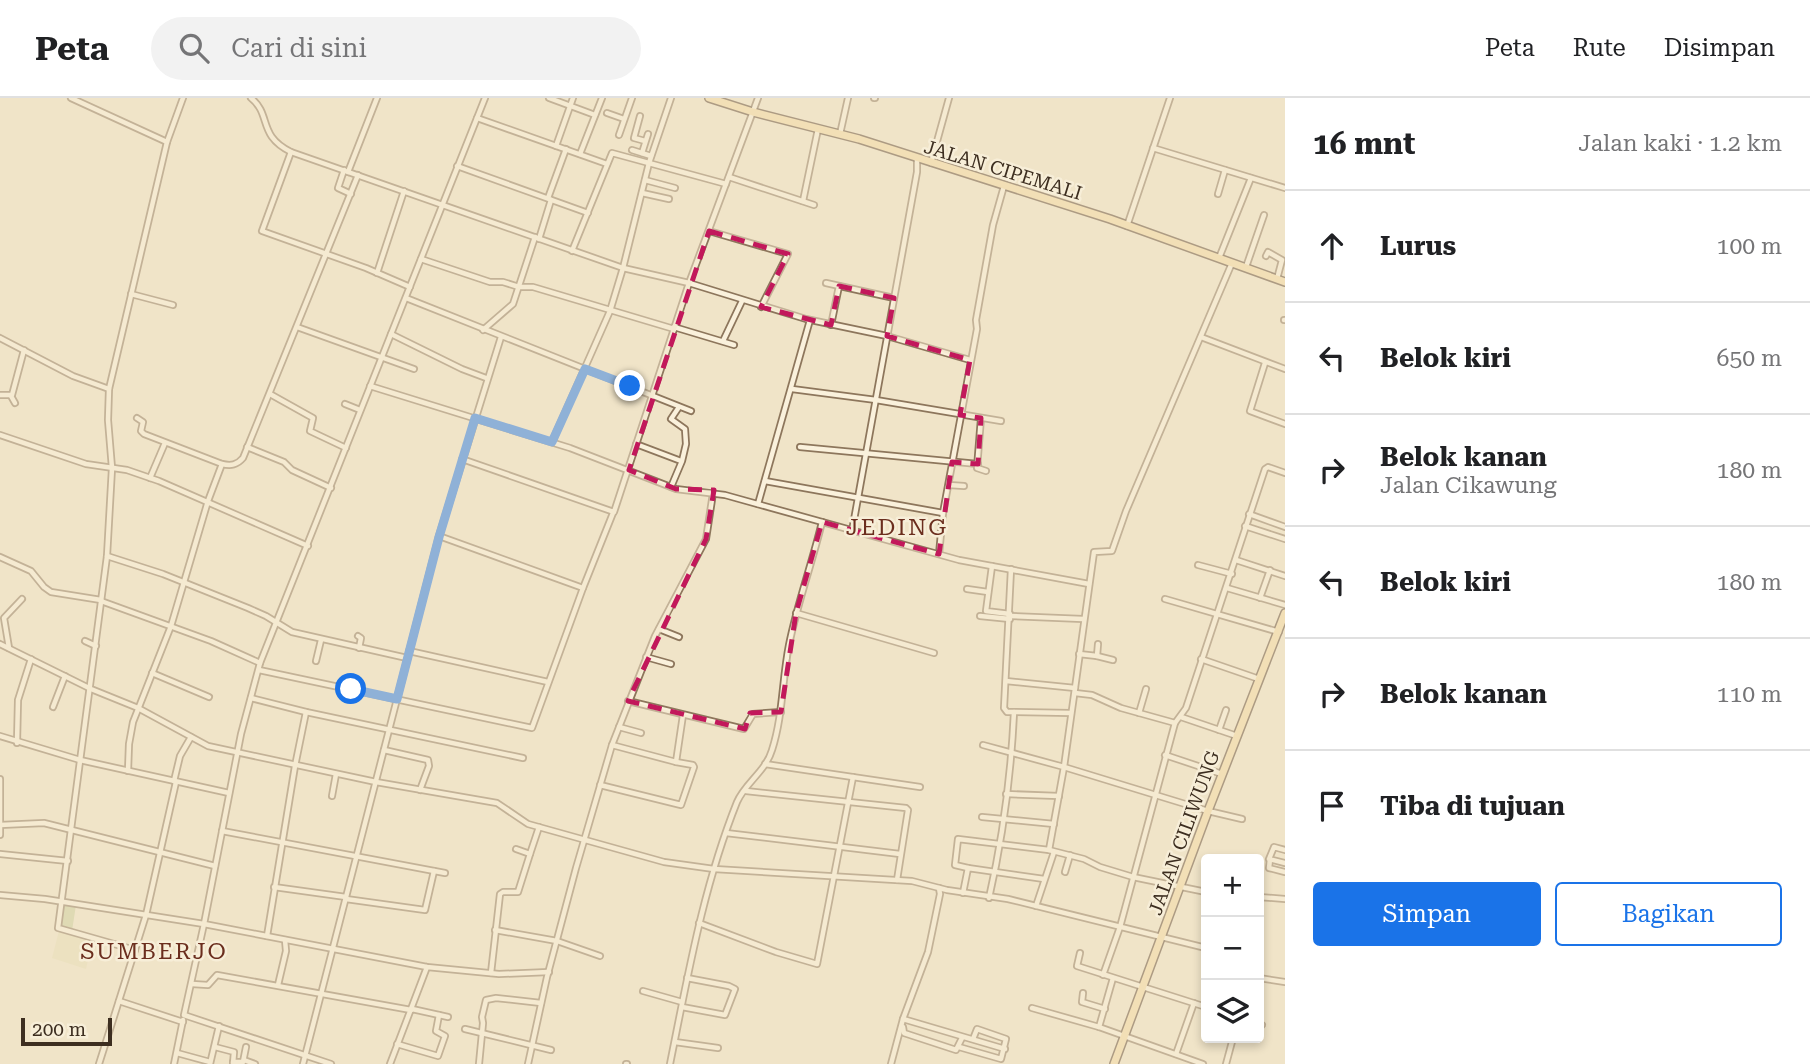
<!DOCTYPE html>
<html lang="id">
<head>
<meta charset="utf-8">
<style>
  :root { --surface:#fff; --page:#f2f2f2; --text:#202124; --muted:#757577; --line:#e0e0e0; --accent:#1a73e8 }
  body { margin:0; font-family:"Roboto Serif",serif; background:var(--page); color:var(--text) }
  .controls { position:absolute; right:21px; bottom:21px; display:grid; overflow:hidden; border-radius:7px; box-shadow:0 4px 10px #0003 }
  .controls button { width:63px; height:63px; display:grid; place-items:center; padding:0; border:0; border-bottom:2px solid var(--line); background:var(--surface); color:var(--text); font:35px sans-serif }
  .scale { position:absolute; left:21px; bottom:18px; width:91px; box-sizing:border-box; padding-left:7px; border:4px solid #3d2e20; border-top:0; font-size:19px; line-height:24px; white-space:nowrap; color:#3d2e20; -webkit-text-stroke:5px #f7eed8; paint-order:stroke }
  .stop { position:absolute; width:21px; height:21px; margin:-16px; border:5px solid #1a73e8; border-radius:50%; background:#fff }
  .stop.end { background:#1a73e8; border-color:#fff; box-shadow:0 2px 7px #0008 }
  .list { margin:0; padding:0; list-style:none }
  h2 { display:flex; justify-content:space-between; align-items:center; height:91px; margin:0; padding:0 28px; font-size:30px }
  h2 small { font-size:23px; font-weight:400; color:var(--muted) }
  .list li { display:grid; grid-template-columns:46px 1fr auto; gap:21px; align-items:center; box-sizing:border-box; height:112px; padding:0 28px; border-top:2px solid var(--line) }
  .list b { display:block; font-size:26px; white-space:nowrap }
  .list p { margin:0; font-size:23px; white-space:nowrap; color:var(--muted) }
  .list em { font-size:23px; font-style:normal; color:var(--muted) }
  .actions { display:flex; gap:14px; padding:21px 28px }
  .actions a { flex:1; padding:16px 0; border:2px solid var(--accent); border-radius:7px; text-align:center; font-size:24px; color:var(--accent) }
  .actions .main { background:var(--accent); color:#fff }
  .icon { flex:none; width:38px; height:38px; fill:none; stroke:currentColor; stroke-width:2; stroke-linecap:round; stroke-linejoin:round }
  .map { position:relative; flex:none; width:1285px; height:966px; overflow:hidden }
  header { display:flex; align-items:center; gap:42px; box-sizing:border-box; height:98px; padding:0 35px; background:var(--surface); border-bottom:2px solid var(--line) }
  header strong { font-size:33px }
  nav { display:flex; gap:38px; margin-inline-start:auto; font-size:24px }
  .search { width:490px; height:63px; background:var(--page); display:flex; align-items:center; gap:18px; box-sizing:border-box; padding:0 24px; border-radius:38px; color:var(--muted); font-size:26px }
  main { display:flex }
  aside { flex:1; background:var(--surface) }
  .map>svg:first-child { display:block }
  .farmland { fill:#e6deb5 }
  .green { fill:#c9cf9b }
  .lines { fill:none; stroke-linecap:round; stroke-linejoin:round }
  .minor-casing { stroke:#8d765c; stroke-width:8 }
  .major-casing { stroke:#5b4430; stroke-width:10 }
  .minor { stroke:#faf1dc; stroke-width:4.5 }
  .major { stroke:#f3d9a0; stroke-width:7 }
  .route { stroke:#1a73e8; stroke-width:9 }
  .marked { fill:none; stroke:#c2185b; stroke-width:5; stroke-dasharray:14 9; stroke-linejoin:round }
  .labels { text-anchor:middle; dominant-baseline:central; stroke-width:5; stroke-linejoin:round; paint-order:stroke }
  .street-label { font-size:19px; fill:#3d2e20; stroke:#f7eed8 }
  .quarter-label { font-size:23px; letter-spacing:2px; fill:#6b2e1e; stroke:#f7eed8 }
</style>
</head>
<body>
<header>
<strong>Peta</strong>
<div class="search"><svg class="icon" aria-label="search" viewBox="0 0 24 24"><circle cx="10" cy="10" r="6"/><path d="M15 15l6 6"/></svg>Cari di sini</div>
<nav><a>Peta</a><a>Rute</a><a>Disimpan</a></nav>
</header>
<main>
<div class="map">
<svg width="1285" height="966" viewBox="0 0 1285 966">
  <rect width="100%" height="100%" fill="#f0e4c8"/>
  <polygon class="farmland" points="59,833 86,840 85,856 89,857 86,871 52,860"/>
  <polygon class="green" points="63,805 76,807 72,833 59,829"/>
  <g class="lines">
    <defs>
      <g id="minor">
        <polyline points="71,0 167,44"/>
        <path d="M251 0C272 17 257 37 291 54L623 170 689 185 806 221 887 238 970 262"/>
        <polyline points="485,0 260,565 241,636 204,826 427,869 499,876 549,874"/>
        <polyline points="549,0 595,17"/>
        <polyline points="874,0 875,0"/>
        <polyline points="607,15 624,21"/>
        <polyline points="640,18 634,40 645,43"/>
        <polyline points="477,20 607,66"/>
        <polyline points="840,36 848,0"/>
        <polyline points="619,37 632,0"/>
        <polyline points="556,48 573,0"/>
        <polyline points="1153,50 1285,90"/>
        <polyline points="632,52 651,58"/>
        <polyline points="291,54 262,133 366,170 410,189"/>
        <polyline points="642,55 648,36"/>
        <polyline points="580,56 602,0"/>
        <polyline points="931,65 949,0"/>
        <polyline points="457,68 588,115"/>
        <polyline points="344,72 338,90 351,96"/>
        <polyline points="348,74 377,0"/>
        <polyline points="729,79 814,107"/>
        <polyline points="645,82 675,90"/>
        <polyline points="642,95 669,101"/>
        <polyline points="1218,96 1225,72"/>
        <polyline points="548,100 566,51"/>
        <polyline points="803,103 818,31"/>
        <polyline points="1127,128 1170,0"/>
        <polyline points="709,133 788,156 761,209"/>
        <polyline points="539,141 551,102"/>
        <polyline points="572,153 612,55 726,86"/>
        <polyline points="1266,158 1268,154 1282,162 1277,181"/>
        <polyline points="1219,160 1251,80"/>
        <polyline points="421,161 490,184 503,184 519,189 533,189 674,231"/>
        <polyline points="1232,165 1126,413 1112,453 1094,454 1064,669 1208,713 1242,721"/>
        <polyline points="1246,169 1264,117"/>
        <polyline points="377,175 404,93"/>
        <polyline points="826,185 894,200"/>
        <polyline points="131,196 173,207"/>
        <polyline points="406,200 691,313"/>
        <polyline points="1284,222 1285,222"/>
        <polyline points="831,227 839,188"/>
        <polyline points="297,229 414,271"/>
        <polyline points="674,229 734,247"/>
        <polyline points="483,232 513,206 535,139"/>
        <polyline points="391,236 462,271 486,280"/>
        <polyline points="1201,239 1285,271"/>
        <polyline points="0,240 73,278 109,291"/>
        <polyline points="723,243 742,203"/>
        <polyline points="1265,265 1250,313 1285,326"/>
        <polyline points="370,288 570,350 676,391 725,397 959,462 1089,486"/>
        <polyline points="792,291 876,302 1001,323"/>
        <polyline points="270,296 313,320 310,333 346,350"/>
        <polyline points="0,297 12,297 24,252"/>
        <polyline points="11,298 15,305"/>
        <polyline points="345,306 360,312"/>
        <path d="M137 320 143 324 141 333 144 336 222 366C231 368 237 367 243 360L358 77"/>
        <polyline points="981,320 977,370 986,373"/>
        <polyline points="0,337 86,366 127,372 159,383 308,448"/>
        <polyline points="552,344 610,213 623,170 649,65 671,0"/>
        <polyline points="636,346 681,363"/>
        <polyline points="247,349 284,364 292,372 331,390"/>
        <polyline points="800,349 978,366"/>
        <polyline points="462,361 614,414 689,185 758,0"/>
        <polyline points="150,380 165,345"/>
        <polyline points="765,383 943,415"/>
        <polyline points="949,387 964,388"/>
        <polyline points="671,389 682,363 686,346 685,331 671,321 679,309"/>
        <polyline points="758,406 810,222"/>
        <polyline points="1249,416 1285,429"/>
        <polyline points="1245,428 1285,441"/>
        <polyline points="852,433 917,74 917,61"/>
        <polyline points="439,438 583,490"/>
        <polyline points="939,456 943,415 977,231 976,222 993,127 1004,88"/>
        <polyline points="107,458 163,476 248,510 266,518 292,534 407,560"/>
        <polyline points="0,459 31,473 44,489 51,494 101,502"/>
        <polyline points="1236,462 1285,478"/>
        <polyline points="1198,467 1232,476"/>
        <polyline points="992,468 986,513 1010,516"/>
        <polyline points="1227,490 1285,507"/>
        <polyline points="967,491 988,494"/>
        <polyline points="1260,500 1270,472"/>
        <polyline points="1165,501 1279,534"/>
        <polyline points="101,503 211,543 260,565"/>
        <polyline points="796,515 934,555"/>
        <polyline points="980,518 1010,521"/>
        <polyline points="1010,518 1083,521"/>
        <polyline points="659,531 679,539"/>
        <polyline points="358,538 361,540 359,550"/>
        <polyline points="85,543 96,548"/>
        <polyline points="0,546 91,591 138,610 208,648 376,684 497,705 528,726 664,764 714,771 912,783 947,792 1008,801 1206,850"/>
        <polyline points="9,550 4,520 22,501"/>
        <polyline points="409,553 548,584"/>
        <polyline points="1079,556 1097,558 1098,546"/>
        <polyline points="1097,558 1113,562"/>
        <polyline points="646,559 671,566"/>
        <polyline points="1201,561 1259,581"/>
        <polyline points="316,563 321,542"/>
        <polyline points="259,572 532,630 583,490 613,415"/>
        <polyline points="152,575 209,599"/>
        <polyline points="1006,583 1075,590"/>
        <polyline points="1075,595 1092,597 1121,610 1175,625 1186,610 1265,371 1268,369 1285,375"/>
        <polyline points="251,600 306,614 523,660"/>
        <polyline points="628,603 744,631 753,616 781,614"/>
        <polyline points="53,609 65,578"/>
        <polyline points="1014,614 1071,615"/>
        <polyline points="1139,615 1146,591"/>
        <polyline points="1181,619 1237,638"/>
        <polyline points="619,629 641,635"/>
        <polyline points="1219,632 1226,612"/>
        <polyline points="0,638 80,662 229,695"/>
        <polyline points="17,645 18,602 31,561"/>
        <polyline points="612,647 676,664 683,617"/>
        <polyline points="983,647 1064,669 1049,752"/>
        <polyline points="384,652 428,662 429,668 420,692"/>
        <polyline points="1165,657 1222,676"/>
        <polyline points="765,666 920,689"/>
        <polyline points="128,673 129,646 133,624 171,528 208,403 222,366"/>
        <polyline points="0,681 0,737"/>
        <polyline points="174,683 180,658 191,639"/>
        <polyline points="600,687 681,707 694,669 693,667 676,664"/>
        <polyline points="746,693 906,710 908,712 897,782"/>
        <polyline points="1006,696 1059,698"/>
        <polyline points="332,698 336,676"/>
        <polyline points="982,719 1054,726"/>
        <polyline points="0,727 44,725 215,768"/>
        <polyline points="222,733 445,775"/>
        <polyline points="726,735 900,756"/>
        <polyline points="516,751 530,756 539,729"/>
        <polyline points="1285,752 1274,749 1269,761 1285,765"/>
        <polyline points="0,756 68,763"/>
        <polyline points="1270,761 1269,770 1285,774"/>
        <polyline points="968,770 955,767 958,741 1049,752 1084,761 1100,769 1133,779 1206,794"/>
        <polyline points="1065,774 1070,757"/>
        <polyline points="274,789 346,799"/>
        <polyline points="963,795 968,770 1044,781"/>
        <polyline points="0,797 45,801 204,826 184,917 331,966"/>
        <polyline points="1259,799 1285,801"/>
        <path d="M989 800C1003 739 1011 677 1014 614H1007L1004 610 1011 471"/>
        <polyline points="346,801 425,812 434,773"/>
        <polyline points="1036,808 1054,754"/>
        <polyline points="699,825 776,854 817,866 853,679"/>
        <polyline points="495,832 557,843 600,858"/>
        <polyline points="267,838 295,668 306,614"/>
        <polyline points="135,852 58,830 107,458 112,370 108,322 109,291 167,44 183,0"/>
        <polyline points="1080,855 1077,868 1206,909"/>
        <polyline points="491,875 500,796 503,794 518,794 530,756"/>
        <polyline points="1103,877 1120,829 1175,625"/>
        <polyline points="1259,880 1285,884"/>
        <polyline points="192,886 208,887 217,877 411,912"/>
        <polyline points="278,887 286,853 285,842"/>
        <polyline points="643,893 682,904"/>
        <polyline points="1083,895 1082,904 1105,911"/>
        <polyline points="119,903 183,924"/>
        <polyline points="682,909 725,917 735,891 729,888 687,880"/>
        <polyline points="1032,910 1099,929 1203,966"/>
        <polyline points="412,911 448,919"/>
        <polyline points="903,921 1005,951"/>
        <polyline points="1259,926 1262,927"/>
        <polyline points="903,929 904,935 956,952 962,940"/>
        <polyline points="1099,929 1113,880"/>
        <polyline points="465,931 551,952"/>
        <polyline points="675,944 718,950"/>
        <polyline points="397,946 438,958 445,938 436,933 439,917"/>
        <polyline points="215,949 234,954 233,966"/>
        <polyline points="959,949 1001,961 1006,941 977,931 973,941"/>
        <polyline points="177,955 210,964"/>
        <polyline points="1176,956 1194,905"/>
        <polyline points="244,962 255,966"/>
        <polyline points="233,964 243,964 246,949"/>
        <polyline points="99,966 146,817 176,684"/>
        <polyline points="174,966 183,922"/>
        <polyline points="210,966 219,928"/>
        <polyline points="303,966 439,438 501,239"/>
        <polyline points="390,966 427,869"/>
        <polyline points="479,966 483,925 482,919 486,902 496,900 541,905"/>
        <polyline points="528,966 547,879 576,770 612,647 655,538 706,441 713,395"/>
        <polyline points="626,966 627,966"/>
        <path d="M670 966C688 877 703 789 737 704 745 685 766 673 772 652 783 618 782 582 789 547 797 506 812 466 822 424"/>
        <polyline points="891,966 903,921 928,854 940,796 939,790"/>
        <polyline points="1226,966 1233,940"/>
      </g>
      <g id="major">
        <polyline points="709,0 753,14 859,41 1110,121 1285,184"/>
        <polyline points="1114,966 1208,713 1285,515"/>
      </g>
    </defs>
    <use href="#minor" class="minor-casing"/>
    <use href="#major" class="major-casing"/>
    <use href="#minor" class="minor"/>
    <use href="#major" class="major"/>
  </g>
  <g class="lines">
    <polyline class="route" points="351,591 397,601 439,439 475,320 552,344 585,271 630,288"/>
  </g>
  <path d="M0 0H1285V966H0ZM709 133 788 156 761 209 831 227 839 188 894 200 887 238 970 262 960 317 981 320 978 366 952 364 939 456 822 424 796 515 781 614 750 615 745 631 628 603 706 441 714 392 676 391 629 372Z" fill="#f0e4c8" fill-opacity=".55" fill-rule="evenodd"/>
  <path class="marked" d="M709 133 788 156 761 209 831 227 839 188 894 200 887 238 970 262 960 317 981 320 978 366 952 364 939 456 822 424 796 515 781 614 750 615 745 631 628 603 706 441 714 392 676 391 629 372Z"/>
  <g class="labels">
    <g class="street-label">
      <text transform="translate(1003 72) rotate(17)">JALAN CIPEMALI</text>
      <text transform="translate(1184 735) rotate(-70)">JALAN CILIWUNG</text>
    </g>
    <g class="quarter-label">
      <text x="897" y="429">JEDING</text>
      <text x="154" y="853">SUMBERJO</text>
    </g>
  </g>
</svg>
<div class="controls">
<button>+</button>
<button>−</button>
<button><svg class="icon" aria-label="layers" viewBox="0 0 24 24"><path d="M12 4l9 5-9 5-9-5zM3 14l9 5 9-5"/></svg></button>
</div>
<div class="scale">200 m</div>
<div class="stop" style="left:351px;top:591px"></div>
<div class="stop end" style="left:630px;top:288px"></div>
</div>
<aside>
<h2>16 mnt<small>Jalan kaki · 1.2 km</small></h2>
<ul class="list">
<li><svg class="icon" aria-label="ahead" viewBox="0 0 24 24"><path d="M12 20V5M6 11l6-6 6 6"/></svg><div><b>Lurus</b></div><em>100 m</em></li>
<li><svg class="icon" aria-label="left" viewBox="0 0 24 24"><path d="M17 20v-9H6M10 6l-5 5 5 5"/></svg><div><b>Belok kiri</b></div><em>650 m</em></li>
<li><svg class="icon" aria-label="right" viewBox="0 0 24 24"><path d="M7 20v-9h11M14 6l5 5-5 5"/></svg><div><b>Belok kanan</b><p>Jalan Cikawung</p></div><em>180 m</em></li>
<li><svg class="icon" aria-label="left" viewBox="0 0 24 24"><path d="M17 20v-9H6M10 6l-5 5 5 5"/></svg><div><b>Belok kiri</b></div><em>180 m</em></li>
<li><svg class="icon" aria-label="right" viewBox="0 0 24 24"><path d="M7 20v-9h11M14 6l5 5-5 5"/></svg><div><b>Belok kanan</b></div><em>110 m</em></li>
<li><svg class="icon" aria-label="arrive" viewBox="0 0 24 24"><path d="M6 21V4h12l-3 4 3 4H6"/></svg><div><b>Tiba di tujuan</b></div></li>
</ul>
<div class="actions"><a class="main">Simpan</a><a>Bagikan</a></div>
</aside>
</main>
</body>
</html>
